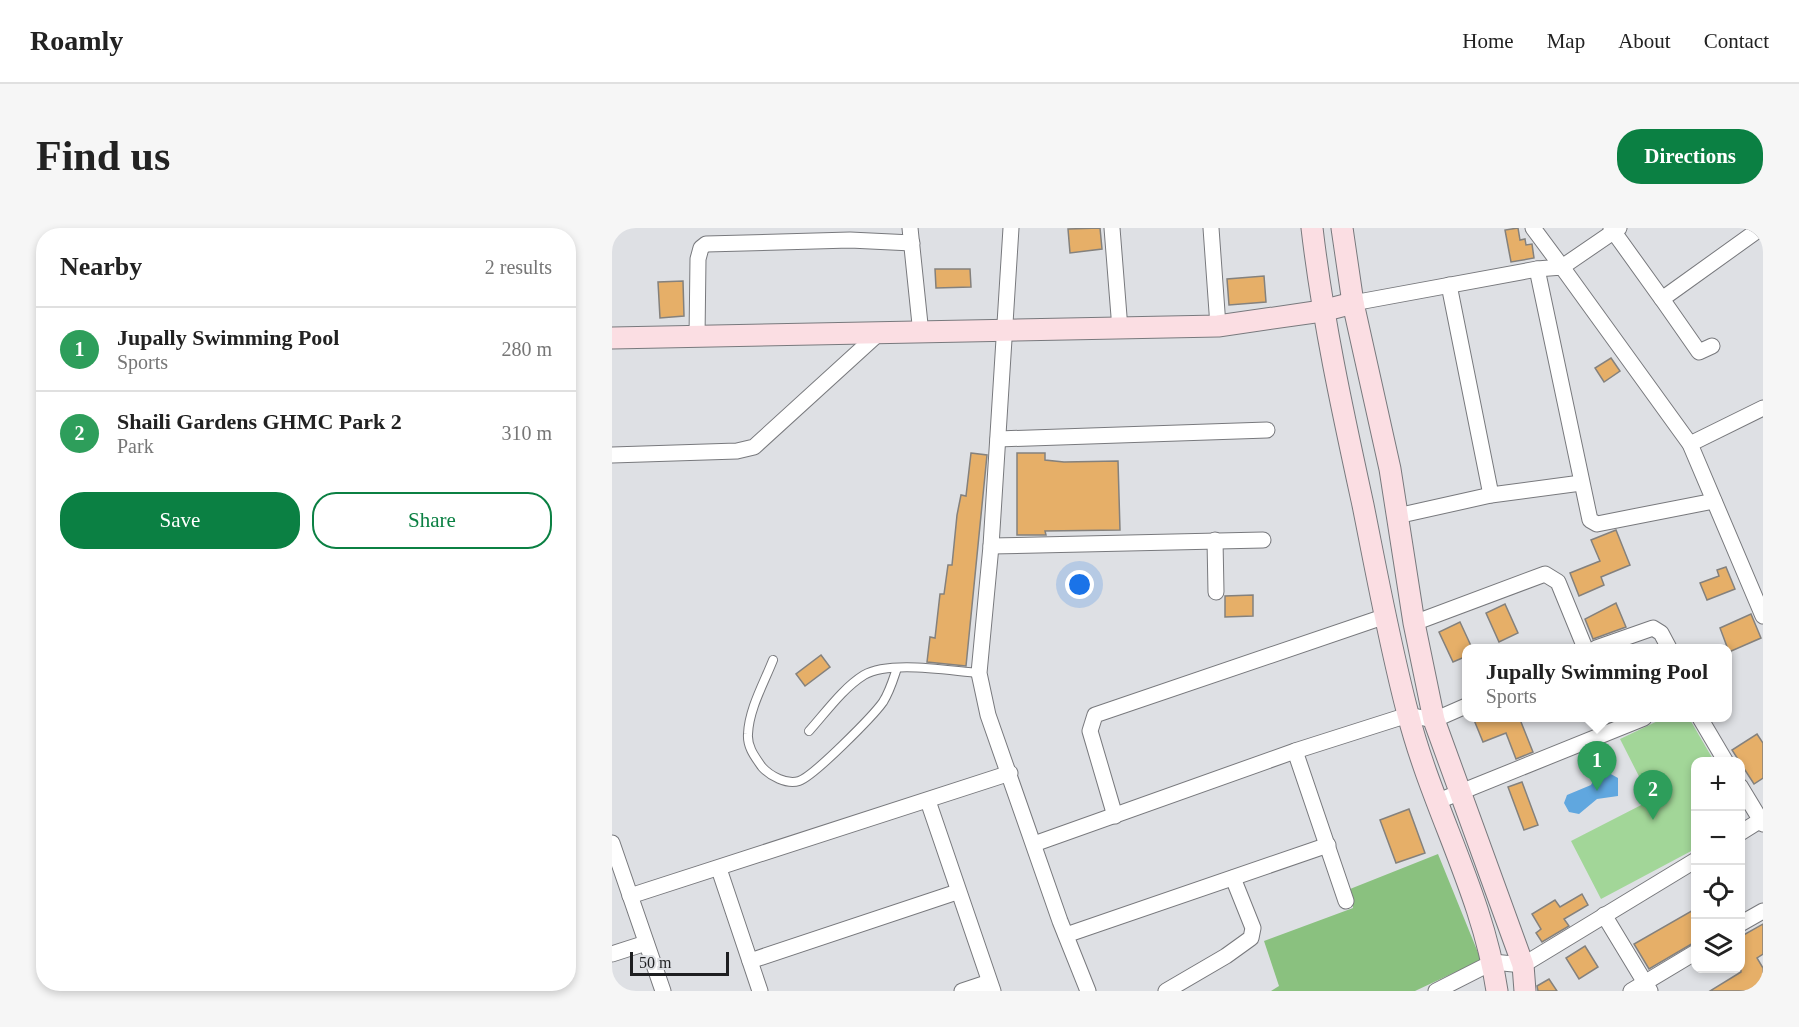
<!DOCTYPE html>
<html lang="en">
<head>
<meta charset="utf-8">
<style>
  :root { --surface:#fff; --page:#f6f6f6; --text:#222; --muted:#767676; --line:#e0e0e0; --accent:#0b8043 }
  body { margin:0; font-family:Georgia,serif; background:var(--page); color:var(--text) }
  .controls { position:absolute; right:18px; bottom:18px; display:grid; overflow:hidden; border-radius:12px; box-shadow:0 3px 9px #0003 }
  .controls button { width:54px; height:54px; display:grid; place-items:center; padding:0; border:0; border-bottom:2px solid var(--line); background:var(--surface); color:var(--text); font:30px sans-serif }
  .scale { position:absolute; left:18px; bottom:15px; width:99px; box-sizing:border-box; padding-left:6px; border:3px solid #1e1f21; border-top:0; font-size:16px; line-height:21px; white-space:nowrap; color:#1e1f21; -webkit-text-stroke:4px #dee0e4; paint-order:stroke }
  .you { position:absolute; left:468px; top:357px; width:21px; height:21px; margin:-15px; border:4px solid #fff; border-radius:50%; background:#1a73e8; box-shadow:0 0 0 9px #1a73e833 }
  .badge { display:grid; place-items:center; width:39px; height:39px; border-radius:50%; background:var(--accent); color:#fff; font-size:20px; font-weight:700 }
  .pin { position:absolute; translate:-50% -50px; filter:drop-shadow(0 2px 3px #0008) }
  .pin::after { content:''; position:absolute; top:32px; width:21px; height:18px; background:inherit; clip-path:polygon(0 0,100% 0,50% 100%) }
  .popup { position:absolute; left:850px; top:416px; width:270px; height:78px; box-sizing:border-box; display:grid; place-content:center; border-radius:12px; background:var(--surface); filter:drop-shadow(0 2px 4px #0005); font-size:20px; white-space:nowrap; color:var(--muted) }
  .popup b { font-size:22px; color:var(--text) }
  .popup::after { content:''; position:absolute; left:50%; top:100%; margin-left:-12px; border:12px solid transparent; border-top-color:var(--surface) }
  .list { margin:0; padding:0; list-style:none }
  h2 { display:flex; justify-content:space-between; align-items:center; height:78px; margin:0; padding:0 24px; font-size:26px }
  h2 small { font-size:20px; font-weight:400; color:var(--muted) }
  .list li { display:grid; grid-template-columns:39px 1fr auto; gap:18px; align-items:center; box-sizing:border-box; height:84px; padding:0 24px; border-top:2px solid var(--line) }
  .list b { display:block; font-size:22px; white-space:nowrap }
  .list p { margin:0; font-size:20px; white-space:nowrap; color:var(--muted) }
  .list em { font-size:20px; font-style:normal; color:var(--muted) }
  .actions { display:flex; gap:12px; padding:18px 24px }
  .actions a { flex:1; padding:14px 0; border:2px solid var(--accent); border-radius:24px; text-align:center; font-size:21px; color:var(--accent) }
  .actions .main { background:var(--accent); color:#fff }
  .icon { flex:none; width:33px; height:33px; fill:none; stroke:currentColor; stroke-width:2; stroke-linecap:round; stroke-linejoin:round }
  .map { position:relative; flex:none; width:1151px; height:763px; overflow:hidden; border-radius:24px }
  header { display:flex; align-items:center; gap:36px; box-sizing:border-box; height:84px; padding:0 30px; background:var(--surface); border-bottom:2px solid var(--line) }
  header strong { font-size:28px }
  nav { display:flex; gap:33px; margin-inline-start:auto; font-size:21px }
  .intro { display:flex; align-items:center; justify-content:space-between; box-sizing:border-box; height:144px; padding:0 36px }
  h1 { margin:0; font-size:42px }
  .button { padding:15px 27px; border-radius:24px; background:var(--accent); color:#fff; font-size:21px; font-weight:700 }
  main { display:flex; gap:36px; padding:0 36px }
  aside { flex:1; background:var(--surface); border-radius:24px; box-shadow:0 3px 9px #0003 }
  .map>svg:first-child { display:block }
  .green { fill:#a2d698 }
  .forest { fill:#8ac17f }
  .water { fill:#60a7df }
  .building { fill:#e6af68; stroke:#84817d; stroke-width:1.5 }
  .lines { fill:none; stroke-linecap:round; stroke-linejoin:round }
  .lane-casing { stroke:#78797d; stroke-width:10 }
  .street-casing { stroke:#78797d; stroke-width:17 }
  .secondary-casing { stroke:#78797d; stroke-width:23 }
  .lane { stroke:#fff; stroke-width:8 }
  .street { stroke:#fff; stroke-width:15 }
  .secondary { stroke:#fbdee3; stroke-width:21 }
</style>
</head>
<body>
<header>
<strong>Roamly</strong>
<nav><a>Home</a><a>Map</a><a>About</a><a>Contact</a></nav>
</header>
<div class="intro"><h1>Find us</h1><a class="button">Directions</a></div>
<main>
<aside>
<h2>Nearby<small>2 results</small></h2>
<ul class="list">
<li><span class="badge" style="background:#2e9e5b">1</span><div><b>Jupally Swimming Pool</b><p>Sports</p></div><em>280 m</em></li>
<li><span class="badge" style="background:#2e9e5b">2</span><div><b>Shaili Gardens GHMC Park 2</b><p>Park</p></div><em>310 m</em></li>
</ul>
<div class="actions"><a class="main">Save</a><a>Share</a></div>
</aside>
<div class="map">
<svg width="1151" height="763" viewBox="0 0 1151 763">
  <rect width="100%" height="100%" fill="#dee0e4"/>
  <polygon class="green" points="1052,490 1077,490 1102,533 1084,534 1083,621 989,671 959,613 1039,572 1008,511"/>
  <polygon class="forest" points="826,626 869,732 803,763 659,763 667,758 652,713 741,680 738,661"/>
  <polygon class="water" points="988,540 1006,550 1006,568 985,571 967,586 957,584 952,575 955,567 979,557"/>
  <g class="building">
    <polygon points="488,0 490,21 458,25 456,1"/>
    <polygon points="906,0 908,12 913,11 914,17 920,16 922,30 899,34 893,2"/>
    <polygon points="323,41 358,41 359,59 324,60"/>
    <polygon points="652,48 654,74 617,77 615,51"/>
    <polygon points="71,53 72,88 48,90 46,54"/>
    <polygon points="999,130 1008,143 992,154 983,140"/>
    <polygon points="359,225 375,227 354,438 315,434 318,409 323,410 328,366 332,366 336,337 340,337 345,287 349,267 354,268"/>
    <polygon points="405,225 433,225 433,232 452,234 506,233 508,302 433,303 434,307 405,307"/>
    <polygon points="1004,302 1018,337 989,349 992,357 967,368 958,345 988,333 979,312"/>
    <polygon points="1114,339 1123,361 1095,372 1088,355 1107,348 1105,342"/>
    <polygon points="641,367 641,388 613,389 613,368"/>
    <polygon points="1004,375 1014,399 981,411 973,391"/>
    <polygon points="893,376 906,405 887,414 874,385"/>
    <polygon points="1139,386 1149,410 1117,424 1108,400"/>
    <polygon points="848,394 860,420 855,420 855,428 841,434 827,404"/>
    <polygon points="209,427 218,439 193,458 184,446"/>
    <polygon points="869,489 907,489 921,524 904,531 894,505 871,514 862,492"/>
    <polygon points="1145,506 1151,515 1151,550 1142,556 1120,522"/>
    <polygon points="910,554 926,597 912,602 896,559"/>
    <polygon points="797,581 813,625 784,635 768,592"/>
    <polygon points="970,666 976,677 952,691 957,698 930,714 924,705 929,701 920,686 943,672 948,679"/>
    <polygon points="1083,681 1083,714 1037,741 1022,716"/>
    <polygon points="1151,696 1151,726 1145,730 1151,740 1151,763 1098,763 1129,744 1128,709"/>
    <polygon points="973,718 986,739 967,751 954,730"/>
    <polygon points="937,751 945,763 926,763 925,758"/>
  </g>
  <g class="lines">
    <defs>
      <g id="lane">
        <path d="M161 432C152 455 137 481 136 506 135 519 143 529 150 539 158 548 175 557 187 553 202 548 261 488 271 474 278 463 281 452 285 440"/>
        <path d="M197 503C214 484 231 460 252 447 278 432 338 443 367 445"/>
      </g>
      <g id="street">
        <polyline points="298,0 309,106"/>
        <polyline points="399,0 379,318 367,445 376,487 448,693 476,763"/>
        <polyline points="500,0 508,101"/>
        <polyline points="599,0 606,98"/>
        <polyline points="921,0 950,39 1007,0"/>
        <polyline points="999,0 1050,71 1149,0"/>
        <polyline points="925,41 978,292 985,296 1102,273"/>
        <polyline points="837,57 879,267"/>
        <polyline points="1050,71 1087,124 1100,118"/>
        <polyline points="741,75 925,41 950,39 1078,216 1151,388"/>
        <polyline points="85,109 86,31 89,20 94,16 238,12 300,15"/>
        <polyline points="386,211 655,202"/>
        <polyline points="1078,216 1151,180"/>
        <polyline points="0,227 125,223 142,219 266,106"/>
        <polyline points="785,288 879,267 969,255"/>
        <polyline points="603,312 604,364"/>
        <polyline points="379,318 651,312"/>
        <polyline points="802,395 933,346 946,354 973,420"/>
        <polyline points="984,420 1041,400 1049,405 1057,420"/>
        <polyline points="1088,490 1114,534"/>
        <polyline points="683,523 734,673"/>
        <polyline points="1128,558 1151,596"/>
        <polyline points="316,573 381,763"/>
        <polyline points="824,574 1032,490"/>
        <polyline points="503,588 478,503 483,487 774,388"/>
        <polyline points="1128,605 1149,592"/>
        <polyline points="0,615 51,763"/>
        <polyline points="422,616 683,523 796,487 822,492 854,478"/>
        <polyline points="107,641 148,763"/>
        <polyline points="18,668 398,545"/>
        <polyline points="992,687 1038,763"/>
        <polyline points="1128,696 1151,683"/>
        <polyline points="454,707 716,617"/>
        <polyline points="0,726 34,715"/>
        <polyline points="138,733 345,664"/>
        <polyline points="350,763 377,754"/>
        <polyline points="554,763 614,728 639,710 641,700 621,650"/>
        <polyline points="824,763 881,734 911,737 1084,632"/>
        <polyline points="1019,763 1084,724"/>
      </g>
      <g id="secondary">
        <path d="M700 0C711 94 731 185 751 277 765 347 778 418 796 486 820 580 871 667 885 763"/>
        <polyline points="730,0 741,75 778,241 802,395 822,492 911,737 913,763"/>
        <polyline points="0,110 606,98 710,83 741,75"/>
      </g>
    </defs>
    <use href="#lane" class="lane-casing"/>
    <use href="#street" class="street-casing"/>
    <use href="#secondary" class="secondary-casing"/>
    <use href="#lane" class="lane"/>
    <use href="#street" class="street"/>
    <use href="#secondary" class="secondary"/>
  </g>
</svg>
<div class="controls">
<button>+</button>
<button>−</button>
<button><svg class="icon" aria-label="locate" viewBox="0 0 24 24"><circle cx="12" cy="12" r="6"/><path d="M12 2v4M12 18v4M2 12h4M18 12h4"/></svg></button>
<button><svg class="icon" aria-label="layers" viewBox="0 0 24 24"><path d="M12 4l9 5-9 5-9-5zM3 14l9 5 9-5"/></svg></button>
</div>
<div class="scale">50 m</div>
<div class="you"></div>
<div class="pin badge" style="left:985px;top:563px;background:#2e9e5b">1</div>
<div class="popup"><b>Jupally Swimming Pool</b>Sports</div>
<div class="pin badge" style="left:1041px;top:592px;background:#2e9e5b">2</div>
</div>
</main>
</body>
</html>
